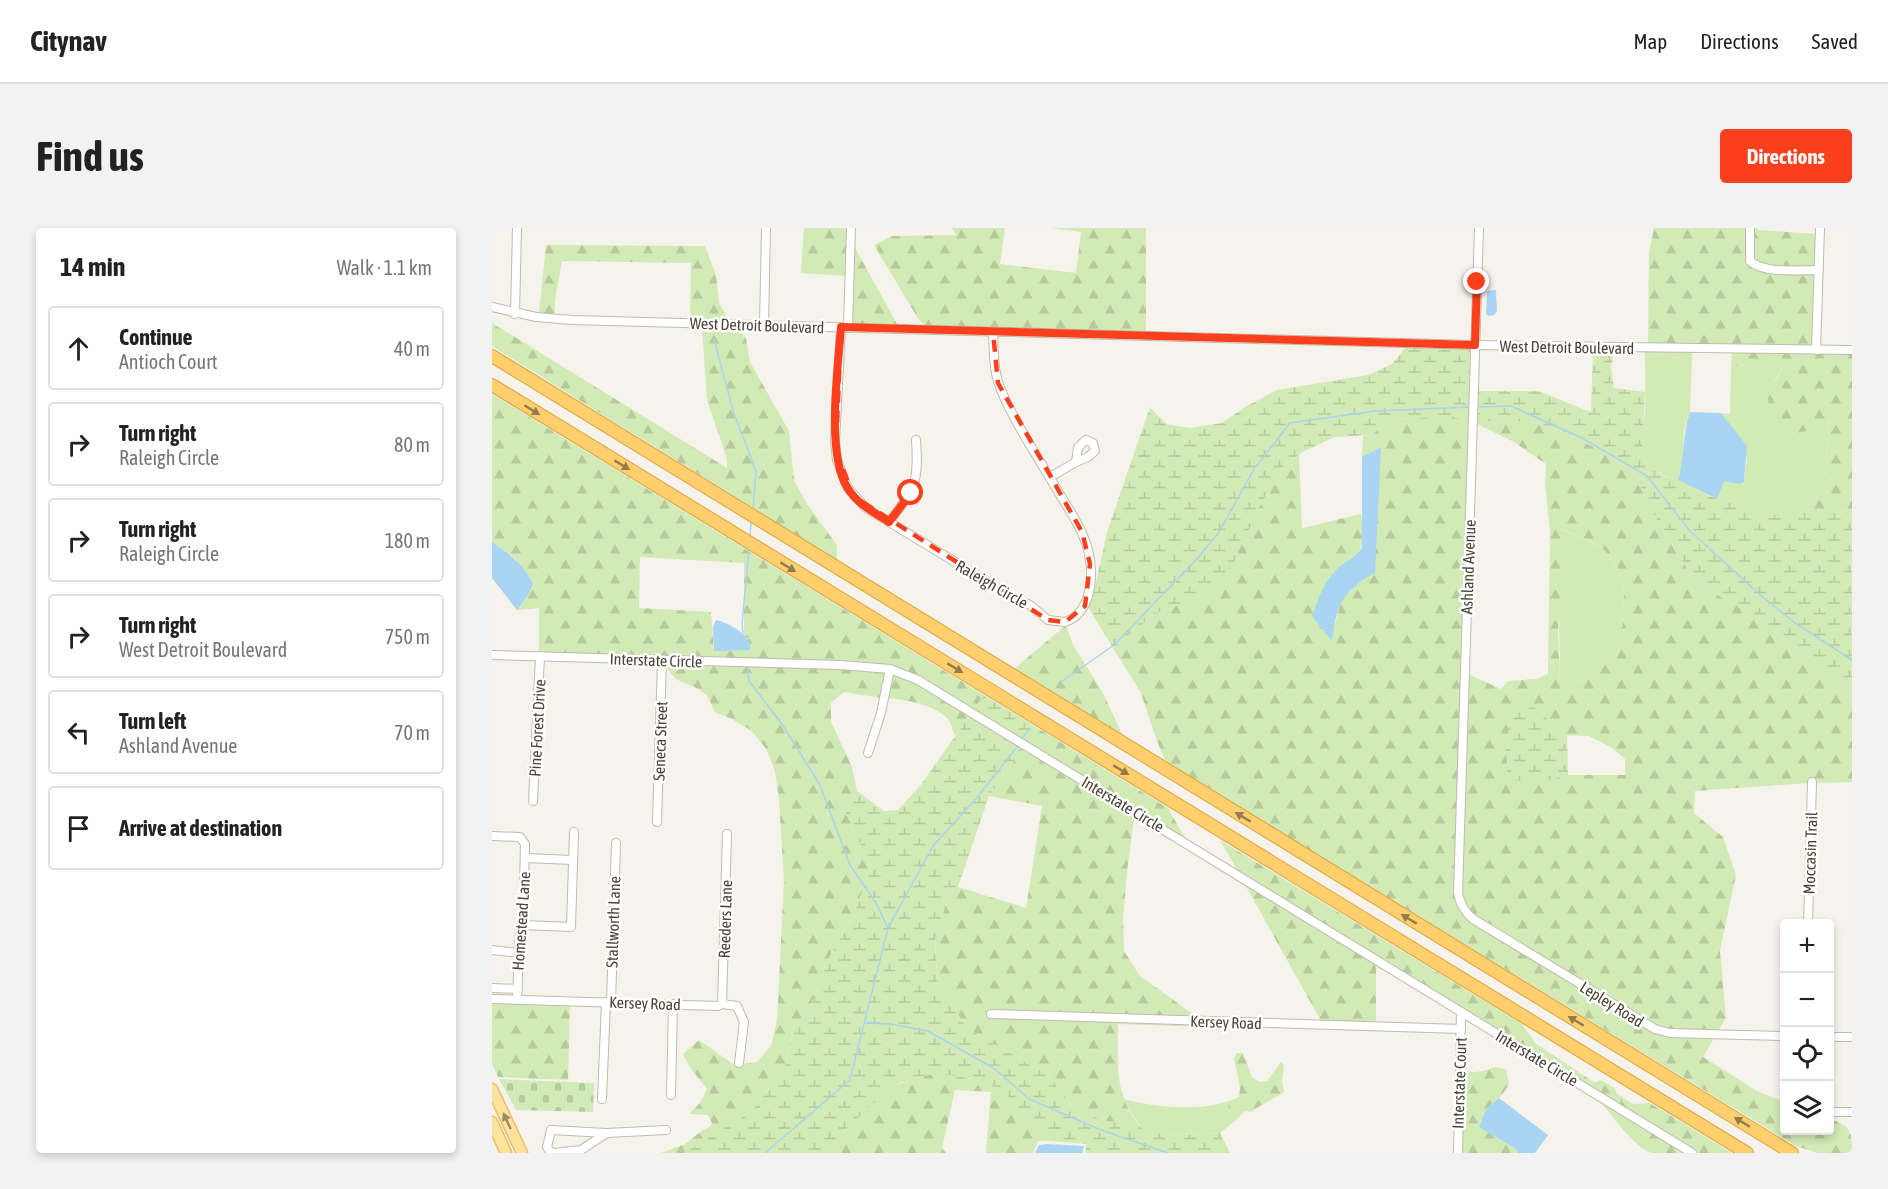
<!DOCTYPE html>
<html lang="en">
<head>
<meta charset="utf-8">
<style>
  :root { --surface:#fff; --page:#f2f2f2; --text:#222; --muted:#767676; --line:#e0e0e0; --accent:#fc3f1d }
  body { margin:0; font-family:"Asap Condensed",sans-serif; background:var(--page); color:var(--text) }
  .controls { position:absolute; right:18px; bottom:18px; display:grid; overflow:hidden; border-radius:6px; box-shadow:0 3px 9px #0003 }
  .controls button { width:54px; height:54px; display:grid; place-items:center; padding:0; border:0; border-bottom:2px solid var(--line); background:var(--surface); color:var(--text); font:30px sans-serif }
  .stop { position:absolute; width:18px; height:18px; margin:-14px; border:4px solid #fc3f1d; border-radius:50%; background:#fff }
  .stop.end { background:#fc3f1d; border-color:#fff; box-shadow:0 2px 6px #0008 }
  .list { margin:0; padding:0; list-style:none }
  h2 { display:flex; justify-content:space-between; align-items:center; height:78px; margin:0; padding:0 24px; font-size:26px }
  h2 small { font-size:20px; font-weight:400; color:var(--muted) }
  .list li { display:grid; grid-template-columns:39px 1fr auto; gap:18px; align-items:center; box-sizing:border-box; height:84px; margin:0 12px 12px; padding:0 12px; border:2px solid var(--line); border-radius:6px }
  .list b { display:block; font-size:22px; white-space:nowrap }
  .list p { margin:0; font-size:20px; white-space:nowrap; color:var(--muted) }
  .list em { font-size:20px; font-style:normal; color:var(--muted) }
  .icon { flex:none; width:33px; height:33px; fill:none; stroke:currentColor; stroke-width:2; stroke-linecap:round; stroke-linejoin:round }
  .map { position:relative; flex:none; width:1360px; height:925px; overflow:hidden; border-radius:6px }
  header { display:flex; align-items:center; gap:36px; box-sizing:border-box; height:84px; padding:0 30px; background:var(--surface); border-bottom:2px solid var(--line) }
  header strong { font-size:28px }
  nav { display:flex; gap:33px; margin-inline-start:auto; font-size:21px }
  .intro { display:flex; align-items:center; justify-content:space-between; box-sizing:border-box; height:144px; padding:0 36px }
  h1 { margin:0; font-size:42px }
  .button { padding:15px 27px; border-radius:6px; background:var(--accent); color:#fff; font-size:21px; font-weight:700 }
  main { display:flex; gap:36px; padding:0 36px }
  aside { flex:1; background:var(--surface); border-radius:6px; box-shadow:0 3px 9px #0003 }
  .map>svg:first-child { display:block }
  .grass { fill:#d2eab5 }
  .forest { fill:url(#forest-firs); fill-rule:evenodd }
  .wetland { fill:url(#wetland-marsh) }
  .cemetery { fill:url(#cemetery-stones) }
  .water { fill:#a9d4f2 }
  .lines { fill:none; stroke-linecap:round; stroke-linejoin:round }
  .stream { stroke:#a9d4f2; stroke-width:1.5 }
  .minor-casing { stroke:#c2bbae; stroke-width:10 }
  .major-casing { stroke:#e6c16a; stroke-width:13 }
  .highway-casing { stroke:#e0a43c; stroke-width:14 }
  .minor { stroke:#fff; stroke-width:8 }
  .major { stroke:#ffe39c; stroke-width:10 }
  .highway { stroke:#ffcf6e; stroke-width:12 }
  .oneway { fill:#937c4e }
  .oneway2 { fill:#9c8c66 }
  .route { stroke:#fc3f1d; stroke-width:8 }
  .marked { fill:none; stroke:#fc3f1d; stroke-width:4.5; stroke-dasharray:12 8; stroke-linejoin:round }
  .labels { text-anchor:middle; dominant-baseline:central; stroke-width:5; stroke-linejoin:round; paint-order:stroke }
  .street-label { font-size:16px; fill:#4b4439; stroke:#fff }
</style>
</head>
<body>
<header>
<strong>Citynav</strong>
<nav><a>Map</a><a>Directions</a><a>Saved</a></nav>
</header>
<div class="intro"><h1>Find us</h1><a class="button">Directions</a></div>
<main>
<aside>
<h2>14 min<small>Walk · 1.1 km</small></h2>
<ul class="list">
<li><svg class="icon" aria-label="ahead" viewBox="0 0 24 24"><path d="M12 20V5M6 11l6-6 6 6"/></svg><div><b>Continue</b><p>Antioch Court</p></div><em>40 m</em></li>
<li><svg class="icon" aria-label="right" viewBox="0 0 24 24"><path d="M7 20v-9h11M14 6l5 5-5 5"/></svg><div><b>Turn right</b><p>Raleigh Circle</p></div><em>80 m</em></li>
<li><svg class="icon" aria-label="right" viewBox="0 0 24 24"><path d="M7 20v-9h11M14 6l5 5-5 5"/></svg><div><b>Turn right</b><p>Raleigh Circle</p></div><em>180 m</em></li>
<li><svg class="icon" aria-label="right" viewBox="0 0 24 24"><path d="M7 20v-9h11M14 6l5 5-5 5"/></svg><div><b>Turn right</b><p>West Detroit Boulevard</p></div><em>750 m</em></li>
<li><svg class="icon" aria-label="left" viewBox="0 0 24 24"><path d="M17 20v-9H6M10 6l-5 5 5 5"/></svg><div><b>Turn left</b><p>Ashland Avenue</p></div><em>70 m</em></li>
<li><svg class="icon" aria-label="arrive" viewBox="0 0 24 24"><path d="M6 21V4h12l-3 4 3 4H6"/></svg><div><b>Arrive at destination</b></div></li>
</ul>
</aside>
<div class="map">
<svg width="1360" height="925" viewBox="0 0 1360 925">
  <defs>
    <pattern id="forest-firs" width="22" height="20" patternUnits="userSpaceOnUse" patternTransform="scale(1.5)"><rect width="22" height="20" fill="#d2eab5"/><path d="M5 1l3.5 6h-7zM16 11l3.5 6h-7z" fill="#b6ca9c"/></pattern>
    <pattern id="wetland-marsh" width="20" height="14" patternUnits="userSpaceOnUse" patternTransform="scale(1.5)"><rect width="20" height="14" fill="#d2eab5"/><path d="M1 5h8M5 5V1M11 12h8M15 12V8" fill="none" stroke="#b6ca9c"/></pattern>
    <pattern id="cemetery-stones" width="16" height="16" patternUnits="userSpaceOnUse" patternTransform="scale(1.5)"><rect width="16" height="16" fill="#d2eab5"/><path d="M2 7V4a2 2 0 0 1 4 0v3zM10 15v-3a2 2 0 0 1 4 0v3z" fill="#b6ca9c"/></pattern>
  </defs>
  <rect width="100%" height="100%" fill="#f6f3ec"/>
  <g class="grass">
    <path d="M1153 123 1200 124 1198 184 1192 202 1191 233 1186 252C1173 248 1159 244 1152 230 1146 217 1152 198 1153 184 1154 164 1153 143 1153 123Z"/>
    <polygon points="1285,133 1292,134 1286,147 1276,161 1338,190 1332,248 1320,281 1280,287 1268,285 1225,271 1231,252 1248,256 1252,254 1255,230 1234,191 1229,185 1238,186 1239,139"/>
    <path d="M1066 301C1101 312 1129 324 1132 365 1133 376 1129 385 1131 398L1119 412 1114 434 1095 451 1077 456 1068 453Z"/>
    <path d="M631 871C663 879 705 884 737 873V883L745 891 728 905 675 908 649 900Z"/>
  </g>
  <g class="forest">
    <polygon points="312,0 352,0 356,6 355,48 309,45"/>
    <polygon points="459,0 513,0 508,36 584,45 589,4 559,0 654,0 654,105 435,99 427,92 382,17 400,8 465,7"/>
    <polygon points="1162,0 1265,0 1266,2 1325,6 1321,119 1156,117 1157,25"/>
    <polygon points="361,16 406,98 359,96"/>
    <polygon points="54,17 213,18 224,47 227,75 237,93 198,91 199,35 70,33 63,72 63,88 47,86"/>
    <polygon points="0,95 235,240 235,231 215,172 210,99 244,99 254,110 258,134 297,203 302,252 315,276 345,317 345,332 0,118"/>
    <path d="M1240 124 1360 126V283L1320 281 1332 248 1338 191C1321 203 1295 215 1282 190 1278 182 1275 173 1276 163 1277 157 1283 153 1286 148 1288 144 1290 139 1291 134L1285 133 1239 139Z"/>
    <path d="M0 166 492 467 482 482 418 444 382 435 47 425V380L25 382 36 367 24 331 0 314ZM148 329 252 335V408L257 411 222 423 219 384 147 380Z"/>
    <path d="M941 189H961L978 193 968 682 1157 802 1178 809 1222 810 1211 829 1265 863 1292 874V902H1338V891C1359 899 1360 902 1360 925H1325L1304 918 674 534 664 511 649 465 621 420 664 385 706 370 762 287 785 243 807 227 810 300 869 286C872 315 874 324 847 339L842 399 849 374 863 356 889 220 870 229 871 208 879 207 903 191Z"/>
    <path d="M998 192 1038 193 1074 205 1108 222 1144 244 1155 275 1204 355 1259 385 1346 451 1360 466V554L1323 555V551H1318L1317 555 1203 563 1202 585 1231 609 1244 647 1228 723 1234 790 1226 803 1178 802 1168 800 982 688 973 678 969 664 976 446 1009 461 1016 453 1044 451 1056 446 1058 304 1053 255 1054 236 1022 214 983 195V193ZM1067 301C1102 312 1129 324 1132 365 1133 376 1129 385 1131 398L1119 412 1114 434 1095 451 1077 456 1068 453 1066 403 1071 338ZM1056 492 1060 507 1097 508 1120 520 1133 531V547H1076L1056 552Z"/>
    <polygon points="574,397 581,417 611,465 631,508 522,441"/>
    <path d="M174 435 348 440 395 444 389 470 352 464 339 475V494L360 539 365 563 354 585 379 639 363 683 337 730 317 782 301 799 293 838 260 883 197 923 192 925H169L193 916 211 902 218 899 220 895 216 887 197 886 208 875 215 861 199 841 191 826 207 812 244 838 249 839 250 836 265 834 279 818 285 792 292 655 287 571 283 544 275 522 260 503 240 491 223 484C220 479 218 471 214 467 199 452 181 459 174 435Z"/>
    <path d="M400 445 416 451 478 487 463 508C461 503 459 494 455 490 440 476 415 472 395 470Z"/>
    <polygon points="546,500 676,580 693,610 536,514"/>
    <path d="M532 519 701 625 642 591 635 644 631 691 632 723 648 748 705 789 557 783H496V789L711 796 713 799 626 796C626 829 622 861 642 890L618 894 584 883 557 848 475 800 445 754 443 709 455 673 466 659 534 680 550 578 497 568Z"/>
    <polygon points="728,612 1030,796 1043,815 1103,855 1108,852 1123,860 1124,865 1141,876 1158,875 1240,925 1206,925 745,642"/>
    <polygon points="751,653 884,736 884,794 829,793"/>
    <polygon points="0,774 78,776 76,852 6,849 0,836"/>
    <path d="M745 825H751L760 849 767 854 775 853 789 834 792 837 790 854 792 864 758 884 753 883 745 891C739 886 735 882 737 873L747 869 748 860 742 830Z"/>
    <path d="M1003 839 1014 841 1017 857 1009 868 994 881 987 899 1024 921 1026 925H969L971 841C981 847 992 843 1003 839Z"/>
    <path d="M436 847H458L481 851 509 861 559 913H546L541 925H494L499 864 463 862 450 920 454 925H333C353 902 382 869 409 855 416 851 427 850 436 847Z"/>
    <path d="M1107 872 1194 925C1184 925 1170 925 1160 925 1141 919 1120 887 1107 872Z"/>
  </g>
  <g class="wetland">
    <polygon points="914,119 980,121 978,193 961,189 941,189 903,191 879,207 843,209 812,223 785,243 740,337 706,371 664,385 621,420 596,379 601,368 615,304 658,179 674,196 698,200 730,195 753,179 785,162 876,147 900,136"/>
    <polygon points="1101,122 1122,123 1119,140 1122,160 1153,164 1150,221 1153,231 1169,247 1192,254 1217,268 1268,285 1280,287 1320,281 1360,283 1360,466 1346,451 1259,385 1204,355 1155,275 1144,244 1108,222 1074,205 1038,193 983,193 984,163 1046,163 1099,184"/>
    <polygon points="492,467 546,500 536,514 482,482"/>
    <polygon points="1042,479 1056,492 1060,507 1075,507 1076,547 1056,552 1016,553 1014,520 1019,482"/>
    <polygon points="478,487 532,519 497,568 466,659 455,673 443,709 445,754 475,800 557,848 584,883 618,894 642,890 649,900 675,908 728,905 738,925 594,925 594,916 559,913 509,861 481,851 458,847 436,847 409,854 385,872 358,897 333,925 192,925 260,883 293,838 301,799 317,782 337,730 363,683 379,639 354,585 365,563 392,583 406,582 428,558"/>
  </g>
  <polygon class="cemetery" points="7,851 102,855 101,884 24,882"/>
  <g class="water">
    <polygon points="1004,62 1005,83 1002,87 997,88 994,86 995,63"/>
    <path d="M1198 184 1229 185 1255 218 1252 254 1248 256 1232 253 1225 271 1186 252C1193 229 1190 207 1198 184Z"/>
    <path d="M889 219 883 345C851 362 844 378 840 413L820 388C827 370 831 355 845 341 855 331 861 333 870 319V229Z"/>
    <path d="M0 314C19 327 30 335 41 356L36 367 25 382 0 350Z"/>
    <path d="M224 392C236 394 262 409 258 422L222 423 221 399Z"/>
    <polygon points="1007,870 1056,907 1043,925 1026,925 1024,921 987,899 994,881"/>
    <polygon points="554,916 592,918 590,925 543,925 547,917"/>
  </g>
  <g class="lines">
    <g class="stream">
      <polyline points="222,111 241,183 264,243 261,281"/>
      <polyline points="985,179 1019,178 1090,210 1155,248 1197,302 1266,365 1303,395 1360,432"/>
      <polyline points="258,308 259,295"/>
      <polyline points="251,406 250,396 257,321"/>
      <polyline points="255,438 257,453 290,496 328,557 358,637 384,675 396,700"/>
      <polyline points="569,454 622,417 705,331 727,304 762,241 798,195 883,183 978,179"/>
      <polyline points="530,511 538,500"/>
      <polyline points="373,795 398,796 436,803 503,841 537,871 609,902 676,925"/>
      <polyline points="273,925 358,852 396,700 441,618 483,572 526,518"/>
    </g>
    <defs>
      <g id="minor">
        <path d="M987 0 966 665C968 676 972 683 981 691L1163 801 1178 805 1292 808"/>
        <path d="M1258 0V33C1272 46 1308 42 1327 42"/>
        <polyline points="0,79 44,89 80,92 983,117 1360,122"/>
        <polyline points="23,86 25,0"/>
        <polyline points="272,97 274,0"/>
        <path d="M349 99 343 213 345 232 355 259 374 280 521 369 538 377 556 392 573 394C604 383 603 335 592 310 587 296 578 283 570 270 550 235 525 200 509 162 501 143 502 124 501 104"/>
        <polyline points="356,100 359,0"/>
        <polyline points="1324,122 1328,0"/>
        <polygon points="594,212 601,215 603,223 596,229 584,234 586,219"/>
        <polyline points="558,249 584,234"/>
        <path d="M397 294C423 260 427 256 424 212"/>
        <polyline points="0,427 348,437 398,441 426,452 1200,925"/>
        <polyline points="376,525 389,485 398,441"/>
        <polyline points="41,573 48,428"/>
        <polyline points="165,594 170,432"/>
        <polyline points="0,608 28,609 33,616 31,697 28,701 25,771"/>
        <polyline points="33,630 81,632"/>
        <polyline points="1316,696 1320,554"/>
        <polyline points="31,697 79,699 82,604"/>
        <polyline points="0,722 27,725"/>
        <polyline points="0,760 26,761"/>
        <polyline points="0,771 226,778 230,776 245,778 252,794 247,835"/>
        <polyline points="119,774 124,615"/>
        <polyline points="230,776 235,606"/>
        <polyline points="499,786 969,801"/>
        <polyline points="1338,809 1360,809"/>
        <polyline points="179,867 181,776"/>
        <polyline points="110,871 114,774"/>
        <polyline points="1338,884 1360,884"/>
        <polyline points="59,925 55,919 59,902 114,905"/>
        <polyline points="62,925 89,922 115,905 174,902"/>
        <polyline points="966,925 969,784"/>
      </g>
      <g id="major">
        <polyline points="0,861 30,925"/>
        <polyline points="0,894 14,925"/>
      </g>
      <g id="highway">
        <polyline points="0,128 1300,925"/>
        <polyline points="0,157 1255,925"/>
      </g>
    </defs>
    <use href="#minor" class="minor-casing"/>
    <use href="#major" class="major-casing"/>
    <use href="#highway" class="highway-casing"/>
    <use href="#minor" class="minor"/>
    <use href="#major" class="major"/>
    <use href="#highway" class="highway"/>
  </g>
  <defs><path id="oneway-solid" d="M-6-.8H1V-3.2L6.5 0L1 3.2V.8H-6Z" transform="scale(1.5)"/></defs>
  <g class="oneway">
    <use href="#oneway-solid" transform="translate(40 182) rotate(32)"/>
    <use href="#oneway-solid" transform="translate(130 237) rotate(31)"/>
    <use href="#oneway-solid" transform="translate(296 339) rotate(31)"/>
    <use href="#oneway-solid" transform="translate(463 440) rotate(31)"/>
    <use href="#oneway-solid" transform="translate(629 542) rotate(31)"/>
    <use href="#oneway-solid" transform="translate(751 589) rotate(-149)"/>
    <use href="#oneway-solid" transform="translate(917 691) rotate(-149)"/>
    <use href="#oneway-solid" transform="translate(1084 793) rotate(-149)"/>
    <use href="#oneway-solid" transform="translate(1250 894) rotate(-149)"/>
  </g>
  <use class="oneway2" href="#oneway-solid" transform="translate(15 893) rotate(-115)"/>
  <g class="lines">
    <path class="route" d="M419 265 397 294C381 284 364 275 355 259 334 224 346 140 349 99L983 117 985 54"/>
  </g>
  <path class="marked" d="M349 99 501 104 506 155 590 304 598 336 593 378 573 394 556 392 361 268 344 222Z"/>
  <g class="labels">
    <g class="street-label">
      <text transform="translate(265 97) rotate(2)">West Detroit Boulevard</text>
      <text transform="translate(1075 119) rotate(1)">West Detroit Boulevard</text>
      <text transform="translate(976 339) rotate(-88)">Ashland Avenue</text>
      <text transform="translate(500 356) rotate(30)">Raleigh Circle</text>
      <text transform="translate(164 432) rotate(2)">Interstate Circle</text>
      <text transform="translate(45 500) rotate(-87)">Pine Forest Drive</text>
      <text transform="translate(168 513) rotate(-88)">Seneca Street</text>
      <text transform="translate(631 576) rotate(31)">Interstate Circle</text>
      <text transform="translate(1318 625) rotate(-88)">Moccasin Trail</text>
      <text transform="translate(233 691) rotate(-88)">Reeders Lane</text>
      <text transform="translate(29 693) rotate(-86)">Homestead Lane</text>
      <text transform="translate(121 694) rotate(-88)">Stallworth Lane</text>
      <text transform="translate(153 775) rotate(2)">Kersey Road</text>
      <text transform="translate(1120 776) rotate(32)">Lepley Road</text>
      <text transform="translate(734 794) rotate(2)">Kersey Road</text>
      <text transform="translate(1045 830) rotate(31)">Interstate Circle</text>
      <text transform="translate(967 855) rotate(-88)">Interstate Court</text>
    </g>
  </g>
</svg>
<div class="controls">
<button>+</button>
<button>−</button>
<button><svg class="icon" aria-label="locate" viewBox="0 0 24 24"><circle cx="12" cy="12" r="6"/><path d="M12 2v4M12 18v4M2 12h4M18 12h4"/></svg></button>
<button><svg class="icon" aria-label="layers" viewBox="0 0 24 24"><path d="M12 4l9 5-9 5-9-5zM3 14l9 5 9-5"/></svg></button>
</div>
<div class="stop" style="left:419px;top:265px"></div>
<div class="stop end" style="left:985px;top:54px"></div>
</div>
</main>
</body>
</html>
